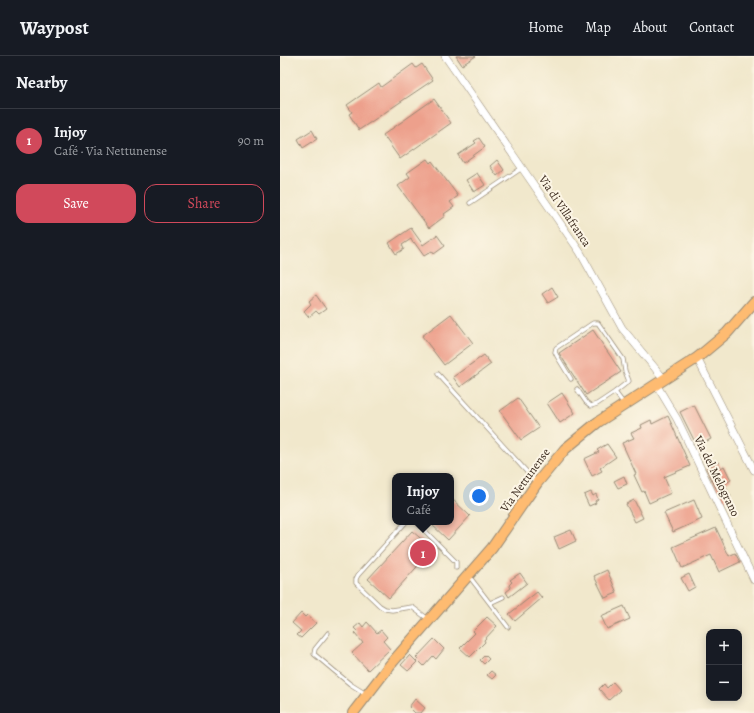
<!DOCTYPE html>
<html lang="en">
<head>
<meta charset="utf-8">
<style>
  :root { --surface:#171b24; --page:#242831; --text:#f1f3f6; --muted:#9ea1a6; --line:#363941; --accent:#d1495b }
  body { margin:0; font-family:Alegreya,serif; background:var(--page); color:var(--text) }
  .controls { position:absolute; right:12px; bottom:12px; display:grid; overflow:hidden; border-radius:8px; box-shadow:0 2px 10px #0003 }
  .controls button { width:36px; height:36px; display:grid; place-items:center; padding:0; border:0; border-bottom:1px solid var(--line); background:var(--surface); color:var(--text); font:20px sans-serif }
  .you { position:absolute; left:199px; top:440px; width:14px; height:14px; margin:-10px; border:3px solid #fff; border-radius:50%; background:#1a73e8; box-shadow:0 0 0 6px #1a73e833 }
  .badge { display:grid; place-items:center; width:26px; height:26px; border-radius:50%; background:var(--accent); color:#fff; font-size:13px; font-weight:700 }
  .pin { position:absolute; translate:-50% -50%; border:2px solid #fff; box-shadow:0 1px 4px #0006 }
  .popup { position:absolute; left:112px; top:417px; width:62px; height:52px; box-sizing:border-box; display:grid; place-content:center; border-radius:8px; background:var(--surface); filter:drop-shadow(0 1px 3px #0005); font-size:13px; white-space:nowrap; color:var(--muted) }
  .popup b { font-size:15px; color:var(--text) }
  .popup::after { content:''; position:absolute; left:50%; top:100%; margin-left:-8px; border:8px solid transparent; border-top-color:var(--surface) }
  .list { margin:0; padding:0; list-style:none }
  h2 { display:flex; justify-content:space-between; align-items:center; height:52px; margin:0; padding:0 16px; font-size:17px }
  h2 small { font-size:13px; font-weight:400; color:var(--muted) }
  .list li { display:grid; grid-template-columns:26px 1fr auto; gap:12px; align-items:center; box-sizing:border-box; height:64px; padding:0 16px; border-top:1px solid var(--line) }
  .list b { display:block; font-size:15px; white-space:nowrap }
  .list p { margin:0; font-size:13px; white-space:nowrap; color:var(--muted) }
  .list em { font-size:13px; font-style:normal; color:var(--muted) }
  .actions { display:flex; gap:8px; padding:12px 16px }
  .actions a { flex:1; padding:9px 0; border:1px solid var(--accent); border-radius:12px; text-align:center; font-size:14px; color:var(--accent) }
  .actions .main { background:var(--accent); color:#fff }
  .map { position:relative; flex:none; width:474px; height:657px; overflow:hidden }
  header { display:flex; align-items:center; gap:24px; box-sizing:border-box; height:56px; padding:0 20px; background:var(--surface); border-bottom:1px solid var(--line) }
  header strong { font-size:19px }
  nav { display:flex; gap:22px; margin-inline-start:auto; font-size:14px }
  main { display:flex }
  aside { flex:1; background:var(--surface) }
  .map>svg:first-child { display:block }
  .building { fill:#eda08c }
  .lines { fill:none; stroke-linecap:round; stroke-linejoin:round }
  .lane-casing { stroke:#968975; stroke-width:5 }
  .street-casing { stroke:#968975; stroke-width:8 }
  .primary-casing { stroke:#968975; stroke-width:12 }
  .lane { stroke:#fff; stroke-width:3.5 }
  .street { stroke:#fff; stroke-width:7 }
  .primary { stroke:#febb71; stroke-width:10 }
  .labels { text-anchor:middle; dominant-baseline:central; stroke-width:4; stroke-linejoin:round; paint-order:stroke }
  .street-label { font-size:12px; fill:#3b2a1e; stroke:#fcf5e5 }
</style>
</head>
<body>
<header>
<strong>Waypost</strong>
<nav><a>Home</a><a>Map</a><a>About</a><a>Contact</a></nav>
</header>
<main>
<aside>
<h2>Nearby<small></small></h2>
<ul class="list">
<li><span class="badge">1</span><div><b>Injoy</b><p>Café · Via Nettunense</p></div><em>90 m</em></li>
</ul>
<div class="actions"><a class="main">Save</a><a>Share</a></div>
</aside>
<div class="map">
<svg width="474" height="657" viewBox="0 0 474 657">
  <rect width="100%" height="100%" fill="#fcf5e5"/>
  <filter id="ink" filterUnits="userSpaceOnUse"><feTurbulence type="fractalNoise" baseFrequency=".025" numOctaves="2"/><feDisplacementMap in="SourceGraphic" scale="8" xChannelSelector="R" yChannelSelector="G"/><feConvolveMatrix kernelMatrix="1 2 1 2 8 2 1 2 1" color-interpolation-filters="sRGB"/></filter>
  <filter id="wash" filterUnits="userSpaceOnUse"><feTurbulence type="fractalNoise" baseFrequency=".012" numOctaves="4" result="noise"/><feDisplacementMap in="SourceGraphic" scale="16" xChannelSelector="R" yChannelSelector="G"/><feGaussianBlur stdDeviation="0.9" result="paint"/><feColorMatrix in="noise" values="0 0 0 0 0 0 0 0 0 0 0 0 0 0 0 0 0 1.4 0 .05"/><feComposite in="paint" operator="in"/></filter>
  <g filter="url(#wash)">
    <rect width="100%" height="100%" fill="#f1e8cc"/>
    <g id="blocks">
      <g class="building">
        <polygon points="176,0 196,0 182,9"/>
        <polygon points="133,8 136,12 142,8 153,24 79,74 69,58 72,56 67,49 99,27 101,31"/>
        <polygon points="154,43 171,67 120,103 103,79"/>
        <polygon points="32,74 37,83 23,92 18,83"/>
        <polygon points="199,82 205,91 183,107 178,99 196,87 194,85"/>
        <polygon points="147,103 150,107 152,105 178,140 170,146 174,151 164,158 165,160 149,172 118,130 130,121 127,117"/>
        <polygon points="217,104 224,114 217,120 210,110"/>
        <polygon points="197,117 205,129 194,136 186,124"/>
        <polygon points="131,172 143,189 157,179 165,190 154,198 152,195 144,200 134,186 133,187 131,183 122,189 124,193 116,198 109,187"/>
        <polygon points="272,231 278,241 268,247 262,238"/>
        <polygon points="36,239 46,253 39,258 36,255 29,261 24,255 31,248 29,245"/>
        <polygon points="171,258 193,287 164,309 142,280"/>
        <polygon points="313,274 341,316 306,339 279,297"/>
        <polygon points="204,299 211,308 180,331 173,321"/>
        <polygon points="282,337 295,357 280,367 267,347"/>
        <polygon points="238,342 259,372 241,384 220,355"/>
        <polygon points="414,349 431,383 417,390 400,356"/>
        <polygon points="388,360 410,410 384,421 391,437 369,447 364,435 362,436 354,419 356,418 342,387 354,382 351,377 362,372 361,369 371,364 372,368"/>
        <polygon points="327,388 336,401 320,412 322,415 312,420 304,403 319,396 317,394"/>
        <polygon points="438,406 441,412 444,410 451,424 444,428 451,441 444,445 437,432 436,432 426,412"/>
        <polygon points="344,420 347,428 338,432 334,425"/>
        <polygon points="311,436 313,440 316,438 318,443 315,445 316,447 309,450 304,439"/>
        <polygon points="171,442 190,460 168,484 149,466 171,466"/>
        <polygon points="354,444 363,462 355,466 346,448"/>
        <polygon points="414,444 422,463 393,476 384,457"/>
        <polygon points="436,472 449,500 455,497 460,506 439,516 431,499 402,512 393,491"/>
        <polygon points="291,474 296,485 279,493 274,481"/>
        <polygon points="132,475 153,493 109,542 88,523"/>
        <polygon points="327,514 337,537 325,542 314,520"/>
        <polygon points="240,517 247,527 229,541 226,536 231,532 229,529 232,526 230,524"/>
        <polygon points="409,518 415,531 408,535 401,522"/>
        <polygon points="257,536 262,542 235,565 229,558"/>
        <polygon points="344,550 350,563 327,573 321,560"/>
        <polygon points="21,557 25,561 27,559 36,567 21,582 17,579 21,575 12,567"/>
        <polygon points="207,561 217,570 204,584 205,586 190,601 180,592 195,577 193,575"/>
        <polygon points="87,566 97,577 101,574 107,581 103,585 110,593 88,614 72,597 83,587 75,577 77,575 74,572 80,567 83,571"/>
        <polygon points="154,583 164,593 156,603 153,600 144,610 136,602"/>
        <polygon points="130,599 137,606 128,615 121,609"/>
        <polygon points="205,599 209,603 204,608 200,604"/>
        <polygon points="211,615 216,619 212,623 207,619"/>
        <polygon points="333,626 340,634 329,644 319,633 324,628 327,632"/>
        <polygon points="135,643 145,652 141,657 135,657 129,651"/>
      </g>
    </g>
  </g>
  <g filter="url(#ink)">
    <use href="#blocks" fill-opacity="0" stroke="#968975" stroke-width="1"/>
    <g class="lines">
      <defs>
        <g id="lane">
          <polyline points="190,147 242,112"/>
          <polyline points="158,318 256,426"/>
          <polyline points="291,323 277,300 275,296 276,292 313,267 318,267 343,303 345,315 349,325 335,336 344,348"/>
          <polyline points="297,333 306,346 311,350 317,348 335,336"/>
          <polyline points="126,466 78,519 76,523 76,527 100,550 105,553 112,554 132,551 148,563"/>
          <polyline points="136,466 176,506 176,512"/>
          <polyline points="189,520 228,571"/>
          <polyline points="210,547 223,541"/>
          <polyline points="48,577 35,593 34,598 70,628 86,638"/>
        </g>
        <g id="street">
          <polyline points="165,0 300,196 342,272 384,323"/>
          <polyline points="417,302 474,414"/>
          <polyline points="376,328 397,363 474,524"/>
        </g>
        <polyline id="primary" points="73,657 110,609 212,492 257,427 285,393 318,366 417,302 447,277 474,246"/>
      </defs>
      <use href="#lane" class="lane-casing"/>
      <use href="#street" class="street-casing"/>
      <use href="#primary" class="primary-casing"/>
      <use href="#lane" class="lane"/>
      <use href="#street" class="street"/>
      <use href="#primary" class="primary"/>
    </g>
  </g>
  <g class="labels">
    <g class="street-label">
      <text transform="translate(285 155) rotate(56)">Via di Villafranca</text>
      <text transform="translate(437 420) rotate(64)">Via del Melograno</text>
      <text transform="translate(245 424) rotate(-54)">Via Nettunense</text>
    </g>
  </g>
</svg>
<div class="controls">
<button>+</button>
<button>−</button>
</div>
<div class="you"></div>
<div class="pin badge" style="left:143px;top:497px">1</div>
<div class="popup"><b>Injoy</b>Café</div>
</div>
</main>
</body>
</html>
